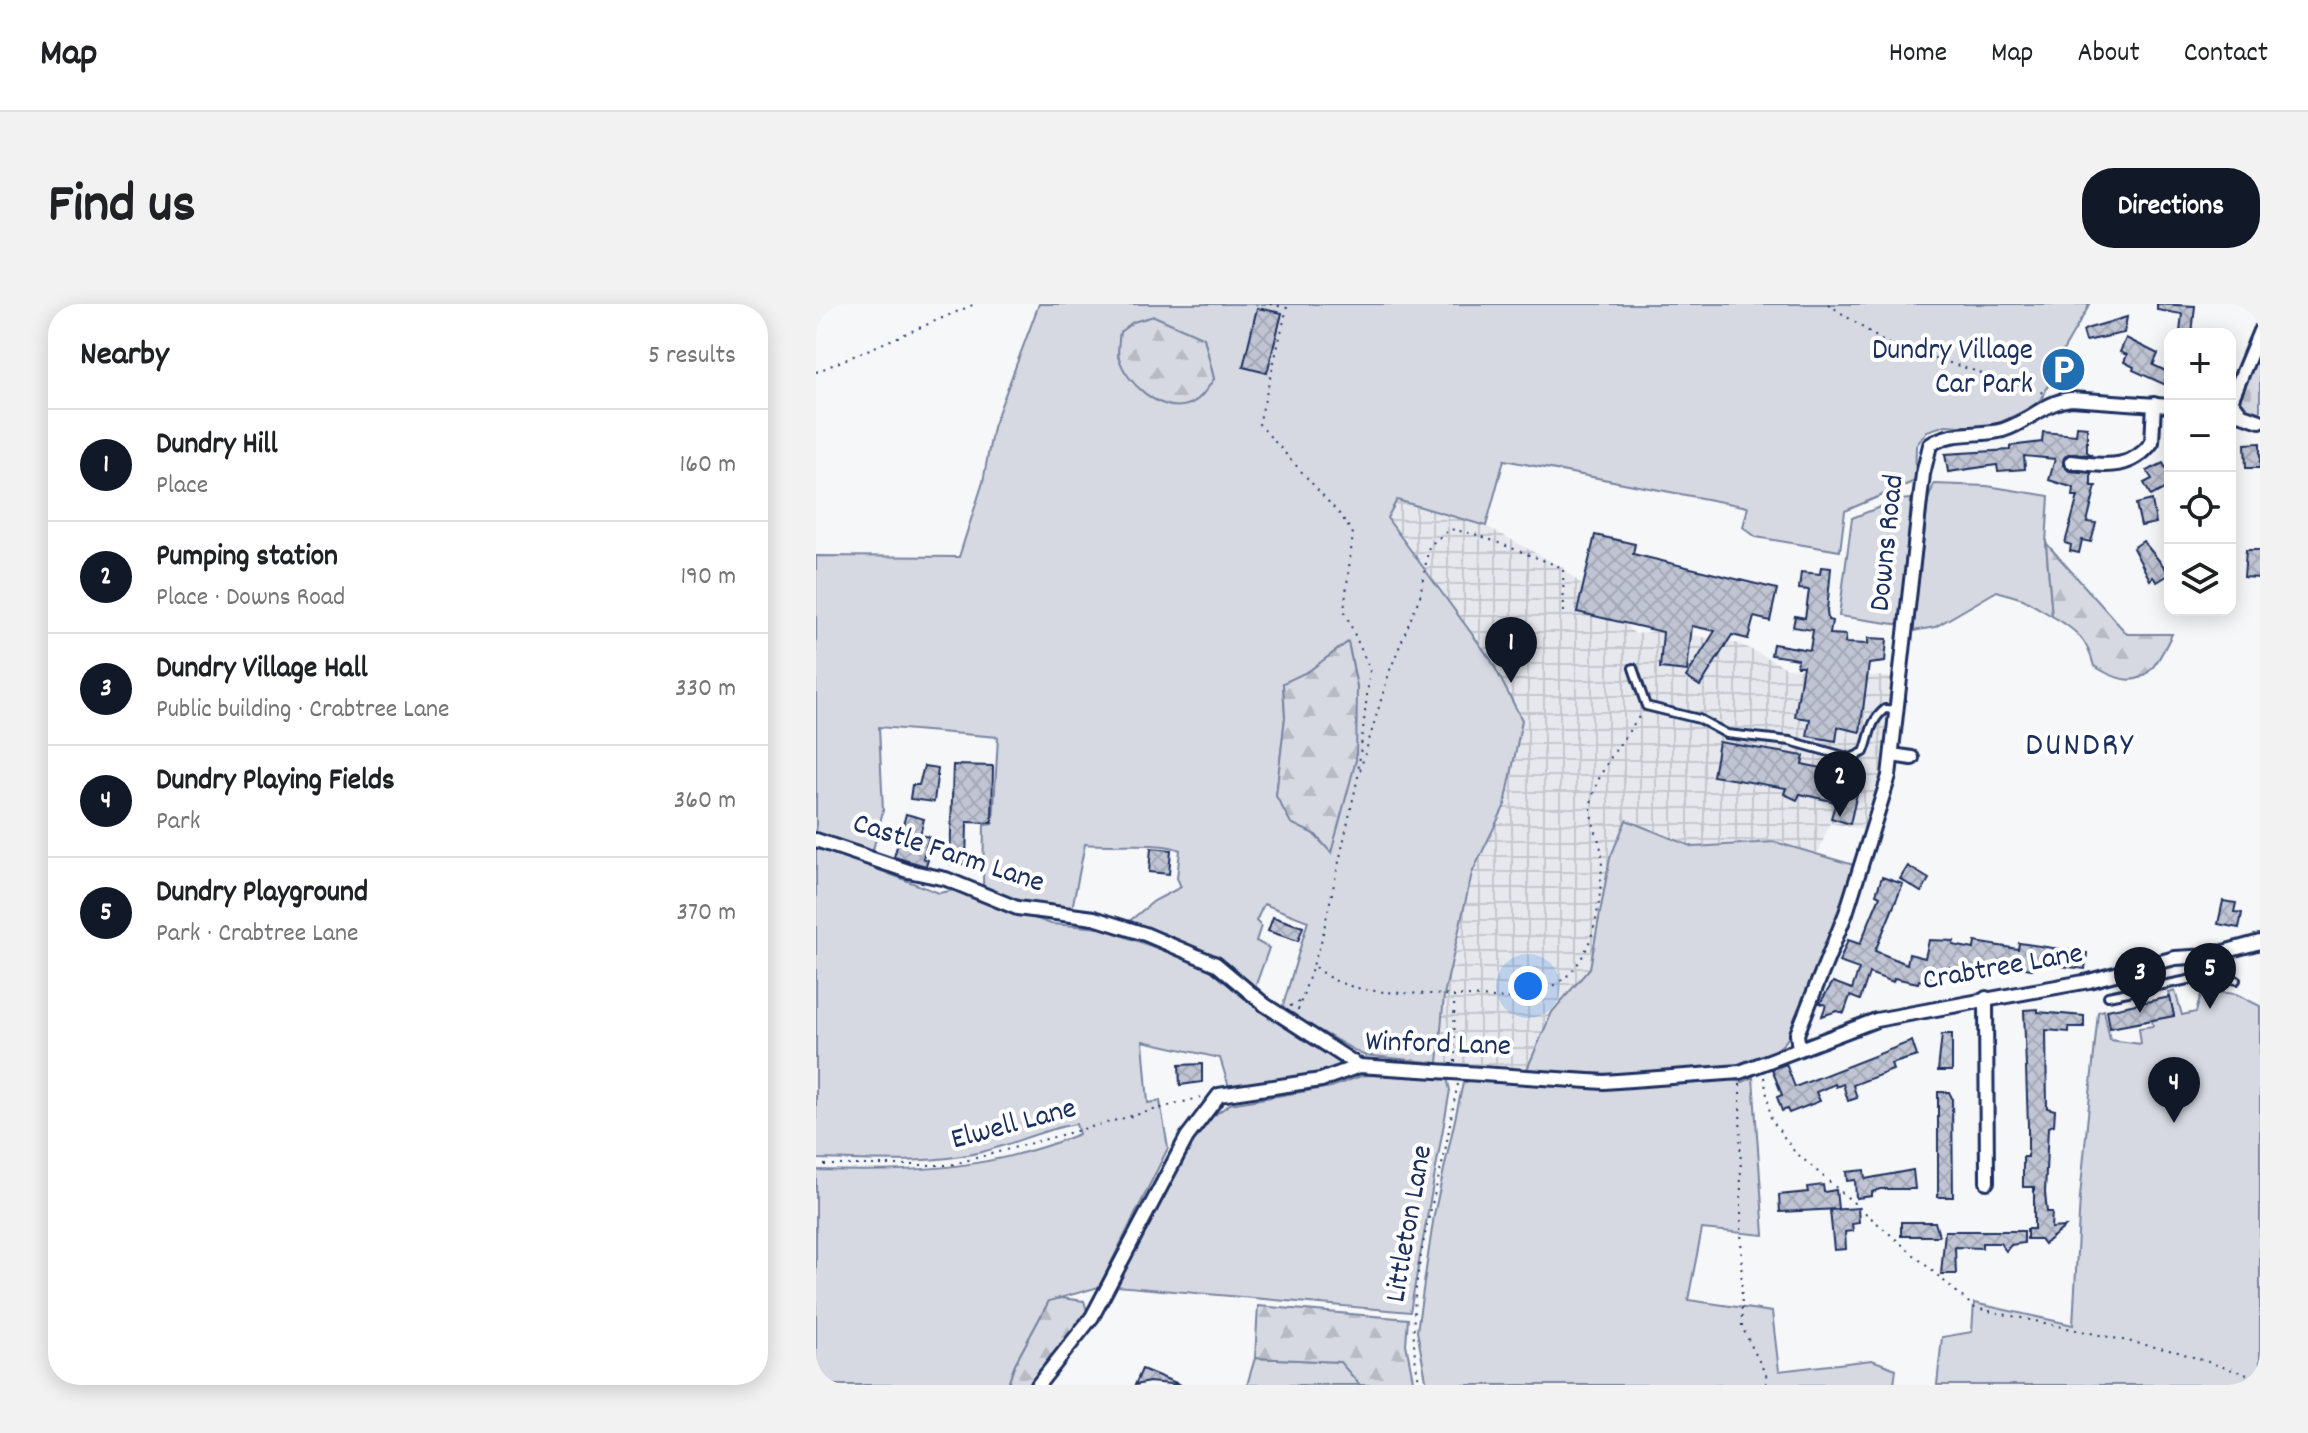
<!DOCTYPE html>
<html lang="en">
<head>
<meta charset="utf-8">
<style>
  :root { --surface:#fff; --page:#f2f2f2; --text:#202124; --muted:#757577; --line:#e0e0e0; --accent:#111827 }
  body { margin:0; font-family:Dekko,sans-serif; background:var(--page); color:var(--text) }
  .controls { position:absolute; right:24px; top:24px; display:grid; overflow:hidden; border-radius:16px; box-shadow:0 4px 20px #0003 }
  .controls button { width:72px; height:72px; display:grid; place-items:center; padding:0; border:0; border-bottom:2px solid var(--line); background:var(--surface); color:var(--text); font:40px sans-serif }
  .you { position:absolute; left:712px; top:682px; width:28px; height:28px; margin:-20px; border:6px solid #fff; border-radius:50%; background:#1a73e8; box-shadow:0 0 0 12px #1a73e833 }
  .badge { display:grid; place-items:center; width:52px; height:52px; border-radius:50%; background:var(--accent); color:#fff; font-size:26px; font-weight:700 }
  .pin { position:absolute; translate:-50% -66px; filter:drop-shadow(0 2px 4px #0008) }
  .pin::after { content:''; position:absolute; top:42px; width:28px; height:24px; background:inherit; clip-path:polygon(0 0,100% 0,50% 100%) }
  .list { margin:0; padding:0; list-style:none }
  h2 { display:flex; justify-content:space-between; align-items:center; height:104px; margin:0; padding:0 32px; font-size:34px }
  h2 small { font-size:26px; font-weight:400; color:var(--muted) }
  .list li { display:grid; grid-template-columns:52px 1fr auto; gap:24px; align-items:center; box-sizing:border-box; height:112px; padding:0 32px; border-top:2px solid var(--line) }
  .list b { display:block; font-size:30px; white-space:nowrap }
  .list p { margin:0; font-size:26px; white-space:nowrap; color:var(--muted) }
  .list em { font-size:26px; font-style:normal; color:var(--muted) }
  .icon { flex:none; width:44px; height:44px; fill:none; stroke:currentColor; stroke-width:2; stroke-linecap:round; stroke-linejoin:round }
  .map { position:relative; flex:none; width:1444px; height:1081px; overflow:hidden; border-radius:32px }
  header { display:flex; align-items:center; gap:48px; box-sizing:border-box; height:112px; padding:0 40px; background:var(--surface); border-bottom:2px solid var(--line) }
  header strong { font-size:38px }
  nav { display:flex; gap:44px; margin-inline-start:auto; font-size:28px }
  .intro { display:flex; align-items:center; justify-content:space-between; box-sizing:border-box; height:192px; padding:0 48px }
  h1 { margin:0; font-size:56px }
  .button { padding:20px 36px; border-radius:32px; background:var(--accent); color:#fff; font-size:28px; font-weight:700 }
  main { display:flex; gap:48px; padding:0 48px }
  aside { flex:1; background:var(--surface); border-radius:32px; box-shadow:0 4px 20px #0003 }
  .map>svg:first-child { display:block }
  .industrial { fill:url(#industrial-grid) }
  .green { fill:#d6d9e2; stroke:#7884a0; stroke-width:2; fill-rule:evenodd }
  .forest { fill:url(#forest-firs); stroke:#7884a0; stroke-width:2 }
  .cemetery { fill:url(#cemetery-stones); stroke:#7884a0; stroke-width:2 }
  .building { fill:url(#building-cross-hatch); stroke:#1b2f5e; stroke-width:2 }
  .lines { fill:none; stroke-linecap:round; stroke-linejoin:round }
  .lane-casing { stroke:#1b2f5e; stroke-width:12 }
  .street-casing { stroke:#1b2f5e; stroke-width:18 }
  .path { stroke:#1b2f5e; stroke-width:2; stroke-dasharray:2 6; stroke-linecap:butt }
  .lane { stroke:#fff; stroke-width:6 }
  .street { stroke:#fff; stroke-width:12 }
  .labels { text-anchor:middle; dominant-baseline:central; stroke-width:8; stroke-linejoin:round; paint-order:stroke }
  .poi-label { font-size:30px; fill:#1b2f5e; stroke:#fff; text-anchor:end }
  .street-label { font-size:30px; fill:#1b2f5e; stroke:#fff }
  .quarter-label { font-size:34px; letter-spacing:2px; fill:#1b2f5e; stroke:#fff }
</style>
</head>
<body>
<header>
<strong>Map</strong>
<nav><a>Home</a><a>Map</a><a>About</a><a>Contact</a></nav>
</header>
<div class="intro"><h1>Find us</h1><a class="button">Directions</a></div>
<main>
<aside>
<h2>Nearby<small>5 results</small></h2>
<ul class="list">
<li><span class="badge">1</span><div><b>Dundry Hill</b><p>Place</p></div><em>160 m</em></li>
<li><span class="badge">2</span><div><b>Pumping station</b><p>Place · Downs Road</p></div><em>190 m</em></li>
<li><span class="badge">3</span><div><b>Dundry Village Hall</b><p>Public building · Crabtree Lane</p></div><em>330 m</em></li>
<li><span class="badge">4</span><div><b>Dundry Playing Fields</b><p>Park</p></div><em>360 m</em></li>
<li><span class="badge">5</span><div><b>Dundry Playground</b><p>Park · Crabtree Lane</p></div><em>370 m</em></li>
</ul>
</aside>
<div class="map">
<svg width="1444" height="1081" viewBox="0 0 1444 1081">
  <defs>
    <pattern id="industrial-grid" width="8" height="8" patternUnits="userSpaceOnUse" patternTransform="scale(2)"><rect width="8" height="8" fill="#e6e8ee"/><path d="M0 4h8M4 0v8" fill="none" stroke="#c5c7ce"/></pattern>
    <pattern id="forest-firs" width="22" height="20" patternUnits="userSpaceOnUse" patternTransform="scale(2)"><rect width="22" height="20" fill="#d6d9e2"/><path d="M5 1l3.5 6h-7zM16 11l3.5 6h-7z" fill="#b7bbc4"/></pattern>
    <pattern id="cemetery-stones" width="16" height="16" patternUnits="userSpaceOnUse" patternTransform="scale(2)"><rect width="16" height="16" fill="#d6d9e2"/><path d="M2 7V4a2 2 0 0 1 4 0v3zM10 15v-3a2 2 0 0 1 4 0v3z" fill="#b7bbc4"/></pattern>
    <pattern id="building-cross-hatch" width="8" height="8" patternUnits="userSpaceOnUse" patternTransform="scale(2)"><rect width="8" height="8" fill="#c0c4d3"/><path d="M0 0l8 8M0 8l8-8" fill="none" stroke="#a4a9b8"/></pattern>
  </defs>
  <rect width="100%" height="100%" fill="#f6f7f9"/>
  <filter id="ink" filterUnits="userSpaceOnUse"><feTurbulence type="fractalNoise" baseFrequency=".0125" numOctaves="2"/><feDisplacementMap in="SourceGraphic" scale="16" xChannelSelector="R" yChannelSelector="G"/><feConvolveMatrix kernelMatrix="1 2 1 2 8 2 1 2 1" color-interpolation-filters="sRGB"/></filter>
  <g filter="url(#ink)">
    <polygon class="industrial" points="581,196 670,222 747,264 819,330 851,326 924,340 971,364 1081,374 1067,470 1050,526 1014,519 1002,549 959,538 877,543 810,517 794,554 774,664 736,708 711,765 622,759 628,691 656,569 689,501 706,416 571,214"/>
    <g class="green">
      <path d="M223 0H1274L1244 52 1228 91 1219 102 1172 124 1130 121 1111 127 1100 142 1099 177 1029 207 1024 247 940 233 927 223 932 203 688 156 670 222 581 196 571 214 675 356 706 416 689 501 656 569 628 691 622 759 547 751 466 705 492 617 448 600 440 617 445 622 440 637 453 644 438 686 412 661 311 619 338 597 365 583 361 574 364 546C347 537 295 543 269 540L256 605 208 600 167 583 168 521 177 520 182 433 63 423 67 507 56 550 0 531V252L143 253 167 178 177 123ZM304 28 388 34 398 75 316 77 302 53ZM532 338 541 383 515 548 460 492 469 413 467 380 493 367Z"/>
      <polygon points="1118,180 1171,182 1233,192 1230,239 1236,312 1207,295 1181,287 1119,323 1097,327 1112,196"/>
      <polygon points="1095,195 1086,321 1023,312 1036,214 1082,196"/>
      <path d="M810 516 877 543 959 538 1041 562C1022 611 1006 662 983 710 979 719 975 731 969 738 932 781 765 770 711 765L736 708 774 664 794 554Z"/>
      <path d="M0 542 123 589 139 586 235 620 285 624 399 665 453 710 523 754 526 759 524 766 464 780 413 783 404 754 327 737 332 799 344 797 352 844 283 983 233 997 199 1060 192 1081H0V866C95 869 174 866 263 830L260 820C227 825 198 840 166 848 112 861 54 856 0 855Z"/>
      <polygon points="1359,687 1366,711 1380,708 1385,691 1391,687 1420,690 1444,702 1444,1081 1121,1081 1126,1033 1156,1028 1158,999 1257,1021 1264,893 1282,708 1288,706 1294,736 1325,740 1323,724 1337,722 1336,716 1358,712 1353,689"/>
      <polygon points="548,771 631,774 634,786 594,1008 300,982 370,845 396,813 414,800 515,783"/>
      <polygon points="899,773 927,778 937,773 948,931 886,925 872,996 956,1008 963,1067 1056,1056 1080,1065 1078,1081 611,1081 601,1027 618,911 647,779 661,774 795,783"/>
      <polygon points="439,1054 525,1058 544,1081 431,1081"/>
    </g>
    <g class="forest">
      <path d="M338 12 388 34 398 75C391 85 384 97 371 101 344 109 310 79 303 54 301 47 303 36 304 28L317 18Z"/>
      <path d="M1230 239 1311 330H1356C1335 373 1323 390 1278 362 1271 335 1260 326 1236 312Z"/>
      <polygon points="532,338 541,383 540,456 515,549 500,531 475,519 460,492 469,413 467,379 493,367"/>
      <polygon points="245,994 268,997 272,1010 221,1069 216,1081 192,1081 199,1060 233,997"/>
      <polygon points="442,1002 592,1015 590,1040 598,1081 544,1081 524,1058 439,1054"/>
    </g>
    <polygon class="cemetery" points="1444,43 1444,112 1428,108 1421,90"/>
    <g class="building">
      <polygon points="1341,0 1379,2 1376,30 1364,28 1366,10 1341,6"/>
      <polygon points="441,4 466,9 451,69 427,63"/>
      <polygon points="1311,13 1308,29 1270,37 1267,27 1270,25"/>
      <polygon points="1310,34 1342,50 1337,61 1354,69 1354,83 1317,66 1318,63 1308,58 1311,51 1304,48"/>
      <polygon points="1261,122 1271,123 1271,148 1276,151 1252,150 1247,161 1253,167 1275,169 1275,182 1280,182 1271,218 1280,219 1275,238 1266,236 1263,249 1254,247 1255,241 1249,239 1262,192 1257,192 1258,184 1233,176 1239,155 1208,152 1209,165 1182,167 1181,161 1132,168 1129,150 1194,146 1194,142 1226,138 1227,128 1260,131"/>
      <polygon points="1444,139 1444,164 1430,164 1429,140"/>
      <polygon points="1347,159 1354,172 1354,182 1335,192 1328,179 1336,175 1331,167"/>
      <polygon points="1336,196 1340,219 1325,222 1320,200"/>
      <polygon points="779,231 819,240 817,250 961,285 954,317 938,313 932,335 916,331 884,382 870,373 899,327 876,322 871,367 844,364 847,328 761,308"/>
      <polygon points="1327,237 1354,270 1341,278 1337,273 1334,276 1317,244"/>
      <polygon points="1430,246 1444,246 1444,274 1428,273"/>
      <polygon points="1005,263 1015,264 1011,307 1012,316 1016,317 1014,330 1030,331 1029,339 1052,340 1052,334 1071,335 1069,358 1053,360 1044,428 1022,423 1020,437 991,432 994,415 979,413 987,362 981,362 982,355 955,351 957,340 994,346 997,326 977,323 979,312 989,314 993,286 983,285 985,268 1004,270"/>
      <polygon points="903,438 988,452 986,460 1015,466 1013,478 1042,485 1034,520 1015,514 1020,498 984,490 981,496 968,490 970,484 897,472"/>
      <polygon points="137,461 177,462 176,519 151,518 150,560 134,560"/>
      <polygon points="108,462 122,464 118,498 94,495 96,481 103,481"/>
      <polygon points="90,510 108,515 104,531 113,533 107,554 112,556 110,562 78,553"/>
      <polygon points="335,544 355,546 353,570 333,568"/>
      <polygon points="1092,562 1113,575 1105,588 1084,575"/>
      <polygon points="1066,573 1087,580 1059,647 1091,660 1093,650 1109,654 1113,636 1138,637 1137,641 1158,645 1159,638 1202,645 1203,639 1271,649 1269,665 1218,659 1216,665 1180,659 1178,665 1169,664 1169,667 1149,663 1148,666 1134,663 1133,668 1120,666 1112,677 1103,676 1102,679 1078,674 1077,678 1053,669 1044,696 1034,692 1028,709 1021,707 1006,712 1010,701 1004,699 1017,678 1036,685 1043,665 1023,658 1032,636 1044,640 1064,592 1060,590"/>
      <polygon points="1407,597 1420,599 1418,608 1426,609 1423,624 1402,620"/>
      <polygon points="457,613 487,623 482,637 452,627"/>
      <polygon points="1354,693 1358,712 1294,724 1291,706"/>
      <polygon points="1222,705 1222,708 1268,712 1268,723 1253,723 1253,728 1230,726 1231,804 1239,806 1238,821 1232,823 1229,889 1231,908 1236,908 1235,924 1249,923 1228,940 1224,935 1211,935 1211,925 1218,925 1218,883 1207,883 1207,853 1212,853 1212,822 1208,706"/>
      <polygon points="1126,730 1136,730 1136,767 1122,767"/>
      <polygon points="1096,737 1101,752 1075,760 1077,766 1037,781 1041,794 1032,797 1027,780 1020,783 1019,780 1000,788 1004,797 973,809 971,805 966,807 961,793 966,791 956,765 970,760 979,783"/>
      <polygon points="386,760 386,778 364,781 363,761"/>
      <polygon points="1122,788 1133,788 1136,794 1137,893 1122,893"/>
      <polygon points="1048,866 1049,875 1097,866 1099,885 1064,885 1056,888 1056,892 1040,894 1039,876 1031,877 1030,868"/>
      <polygon points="1007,881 1008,888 1020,886 1022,905 964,908 963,891 992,888 991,883"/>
      <polygon points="1042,904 1043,919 1036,920 1037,927 1029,928 1030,945 1018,946 1014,906"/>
      <polygon points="1085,918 1119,918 1123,932 1085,932"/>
      <polygon points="1129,927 1208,927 1208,939 1195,941 1190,947 1184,939 1166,939 1166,944 1139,943 1140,970 1125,970"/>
      <polygon points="326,1065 365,1081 333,1078 319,1081"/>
    </g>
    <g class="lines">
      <defs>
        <g id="lane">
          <path d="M817 364 830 402 883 415 911 430 974 437 1035 454 1048 448C1055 431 1053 418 1069 405L1082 406"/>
          <polyline points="1397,671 1420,676"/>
          <polyline points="1292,692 1397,671 1393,652"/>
        </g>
        <g id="street">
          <polyline points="1444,27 1415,97 1426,111 1444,117"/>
          <path d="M1255 158C1287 161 1314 168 1336 138L1338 100"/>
          <polyline points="1076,451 1096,454"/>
          <polyline points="0,536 92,567 130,575 201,604 278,614 329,630 400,660 449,701 543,762"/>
          <polyline points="1170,694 1171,878"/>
          <path d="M983 745 981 730 1030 609 1073 472 1107 170 1114 141C1137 125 1162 133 1187 126 1213 118 1228 98 1255 95L1354 102"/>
          <polyline points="222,1081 276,1013 371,833 403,791 505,776 543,762 788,778 924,768 1060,716 1273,677 1359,654 1393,652 1444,638"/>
        </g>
      </defs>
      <use href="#lane" class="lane-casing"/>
      <use href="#street" class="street-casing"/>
      <g class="path">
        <polyline points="454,0 471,4 443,120 526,213 537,230 528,306 554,366 542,468"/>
        <polyline points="1012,0 1068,38 1231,90"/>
        <polyline points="0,68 159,0"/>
        <path d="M499 663C535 696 593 686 638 692"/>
        <polyline points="474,702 486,697"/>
        <polyline points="482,706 505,638 542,473 574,366 604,292 613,242 634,225 662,231 747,264 748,312"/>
        <path d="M639 758 638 692C656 691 674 695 693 694 773 689 784 623 786 555 786 534 771 517 776 495 783 464 807 437 824 411"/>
        <polyline points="948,773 955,815 978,847 1159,1004 1362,1048 1444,1075"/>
        <polyline points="924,780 926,1023 951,1073 950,1081"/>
        <polyline points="0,861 134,861 386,793"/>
        <path d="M604 1081C586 1006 610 925 628 852 633 828 636 804 642 780"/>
      </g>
      <use href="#lane" class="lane"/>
      <use href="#street" class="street"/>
    </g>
  </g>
  <defs>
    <symbol id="parking-disc" viewBox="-11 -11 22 22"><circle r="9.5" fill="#1f6fb2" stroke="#fff"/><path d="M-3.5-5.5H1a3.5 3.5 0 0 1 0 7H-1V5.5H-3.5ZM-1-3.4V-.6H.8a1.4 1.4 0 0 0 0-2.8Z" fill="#fff"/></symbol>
  </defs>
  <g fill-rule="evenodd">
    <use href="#parking-disc" x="1222" y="40" width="51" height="51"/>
  </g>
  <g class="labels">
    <g class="poi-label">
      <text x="1217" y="48">Dundry Village<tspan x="1217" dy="34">Car Park</tspan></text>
    </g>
    <g class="street-label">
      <text transform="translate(1073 239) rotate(-84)">Downs Road</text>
      <text transform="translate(132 551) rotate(18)">Castle Farm Lane</text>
      <text transform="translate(1187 665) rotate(-10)">Crabtree Lane</text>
      <text transform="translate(622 742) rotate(2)">Winford Lane</text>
      <text transform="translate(198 822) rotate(-15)">Elwell Lane</text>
      <text transform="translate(595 920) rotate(-80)">Littleton Lane</text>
    </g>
    <g class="quarter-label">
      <text x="1264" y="443">DUNDRY</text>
    </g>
  </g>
</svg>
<div class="controls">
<button>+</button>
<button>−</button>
<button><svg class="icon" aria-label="locate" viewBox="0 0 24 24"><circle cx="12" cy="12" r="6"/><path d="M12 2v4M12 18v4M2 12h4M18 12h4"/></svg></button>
<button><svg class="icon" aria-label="layers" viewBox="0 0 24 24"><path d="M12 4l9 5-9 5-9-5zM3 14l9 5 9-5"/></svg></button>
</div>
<div class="you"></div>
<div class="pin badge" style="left:695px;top:379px">1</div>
<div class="pin badge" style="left:1024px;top:513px">2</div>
<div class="pin badge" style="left:1324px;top:709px">3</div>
<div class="pin badge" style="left:1358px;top:819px">4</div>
<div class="pin badge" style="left:1394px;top:705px">5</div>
</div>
</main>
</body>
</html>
